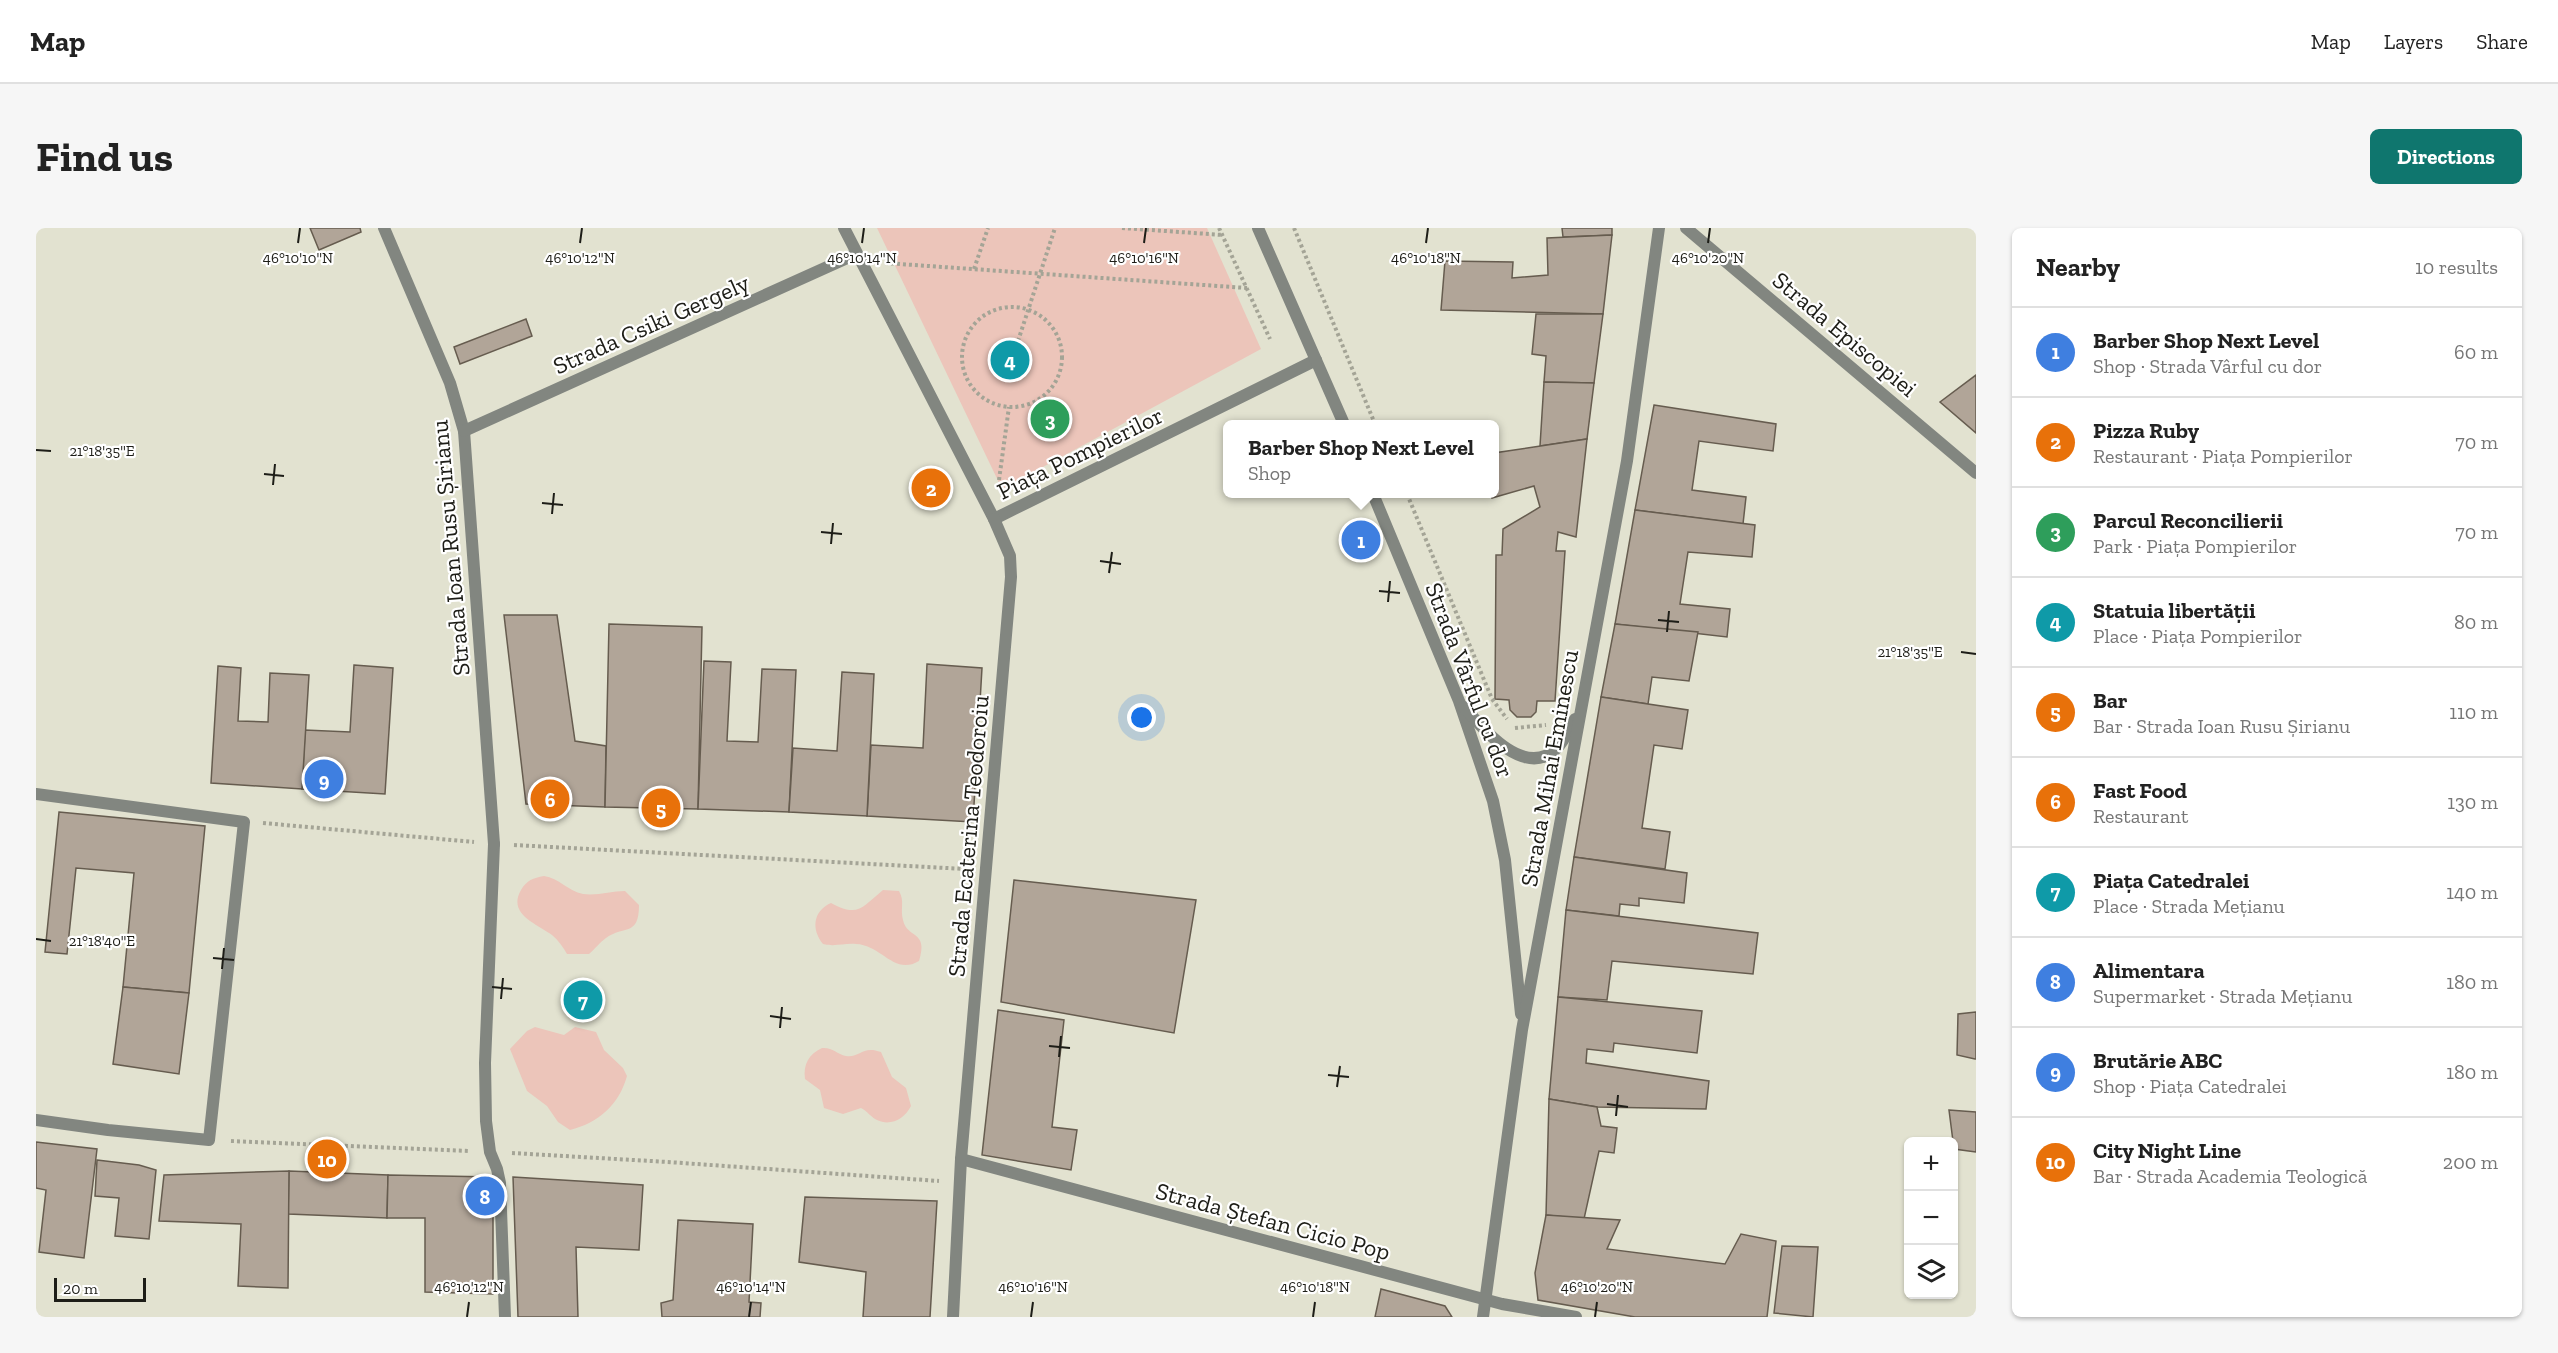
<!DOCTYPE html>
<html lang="en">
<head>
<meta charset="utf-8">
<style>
  :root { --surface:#fff; --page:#f6f6f6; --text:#222; --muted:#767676; --line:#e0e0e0; --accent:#0f766e }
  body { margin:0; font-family:"Zilla Slab",serif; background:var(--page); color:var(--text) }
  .controls { position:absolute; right:18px; bottom:18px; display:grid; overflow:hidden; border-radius:9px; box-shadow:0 2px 4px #0004 }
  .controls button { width:54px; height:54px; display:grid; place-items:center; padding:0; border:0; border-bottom:2px solid var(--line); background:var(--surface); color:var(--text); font:30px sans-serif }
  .scale { position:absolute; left:18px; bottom:15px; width:92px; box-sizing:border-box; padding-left:6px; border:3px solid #1d1d17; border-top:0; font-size:16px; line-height:21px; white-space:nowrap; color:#1d1d17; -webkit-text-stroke:4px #fff; paint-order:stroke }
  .you { position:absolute; left:1106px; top:490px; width:21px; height:21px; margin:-15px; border:4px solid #fff; border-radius:50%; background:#1a73e8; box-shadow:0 0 0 9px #1a73e833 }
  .badge { display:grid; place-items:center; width:39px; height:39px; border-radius:50%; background:var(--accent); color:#fff; font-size:20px; font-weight:700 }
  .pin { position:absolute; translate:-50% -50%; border:3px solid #fff; box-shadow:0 2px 6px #0006 }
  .popup { position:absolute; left:1187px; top:192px; width:276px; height:78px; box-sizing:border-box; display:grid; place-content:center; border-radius:9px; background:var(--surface); filter:drop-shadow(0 2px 4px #0005); font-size:20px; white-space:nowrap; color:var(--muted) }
  .popup b { font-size:22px; color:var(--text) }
  .popup::after { content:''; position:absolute; left:50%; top:100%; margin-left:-12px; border:12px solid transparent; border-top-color:var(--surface) }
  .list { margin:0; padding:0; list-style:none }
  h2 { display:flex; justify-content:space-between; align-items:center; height:78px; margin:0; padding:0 24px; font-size:26px }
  h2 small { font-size:20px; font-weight:400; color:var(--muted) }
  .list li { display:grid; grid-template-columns:39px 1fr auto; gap:18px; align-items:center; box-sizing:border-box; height:90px; padding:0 24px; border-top:2px solid var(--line) }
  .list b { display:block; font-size:22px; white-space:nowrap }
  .list p { margin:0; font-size:20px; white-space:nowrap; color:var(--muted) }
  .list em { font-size:20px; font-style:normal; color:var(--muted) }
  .icon { flex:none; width:33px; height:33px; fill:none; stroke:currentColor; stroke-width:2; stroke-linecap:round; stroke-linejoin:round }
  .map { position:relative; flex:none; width:1940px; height:1089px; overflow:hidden; border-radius:9px }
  header { display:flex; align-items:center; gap:36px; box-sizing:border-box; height:84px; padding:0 30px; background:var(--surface); border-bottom:2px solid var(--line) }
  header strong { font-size:28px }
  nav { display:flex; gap:33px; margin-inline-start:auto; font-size:21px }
  .intro { display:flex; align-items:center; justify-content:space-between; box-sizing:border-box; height:144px; padding:0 36px }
  h1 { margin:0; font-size:42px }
  .button { padding:15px 27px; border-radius:9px; background:var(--accent); color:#fff; font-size:21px; font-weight:700 }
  main { display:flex; gap:36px; padding:0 36px }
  aside { flex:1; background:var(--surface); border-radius:9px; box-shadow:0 2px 4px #0004 }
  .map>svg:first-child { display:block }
  .green { fill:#ecc5ba }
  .building { fill:#b1a598; stroke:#665c4f; stroke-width:1.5 }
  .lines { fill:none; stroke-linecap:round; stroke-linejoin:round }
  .path { stroke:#a4a496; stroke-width:4; stroke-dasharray:3 3; stroke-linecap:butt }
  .pedestrian { stroke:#828680; stroke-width:12 }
  .minor { stroke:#828680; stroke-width:12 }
  .tertiary { stroke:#828680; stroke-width:12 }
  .ticks { fill:none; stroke:#1d1d17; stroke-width:2 }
  .labels { text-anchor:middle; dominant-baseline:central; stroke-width:4.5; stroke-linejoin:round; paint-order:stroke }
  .street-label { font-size:24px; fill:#1d1d17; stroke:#fff }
  .ticks-label { font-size:15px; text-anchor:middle; fill:#1d1d17; stroke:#fff; stroke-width:4.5; stroke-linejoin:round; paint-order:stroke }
</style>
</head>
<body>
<header>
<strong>Map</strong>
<nav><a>Map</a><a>Layers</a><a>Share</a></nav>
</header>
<div class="intro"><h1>Find us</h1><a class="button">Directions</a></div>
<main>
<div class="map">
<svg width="1940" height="1089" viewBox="0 0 1940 1089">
  <rect width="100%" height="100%" fill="#e2e2d0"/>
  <g class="green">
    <polygon points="841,0 1171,0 1225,121 966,261"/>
    <path d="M508 648C523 650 532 663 547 666 561 668 575 663 589 663L603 677C603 709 588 697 570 710 564 714 559 721 553 726H531C527 719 522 712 516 707 501 696 471 686 485 662 491 652 497 650 508 648Z"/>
    <path d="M847 662 863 663C869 673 864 681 867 692 871 711 893 702 883 733 858 748 846 717 820 716 808 715 799 719 787 716 775 701 777 683 795 675 823 690 826 679 847 662Z"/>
    <path d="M499 799 528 807 539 799 560 804 568 822 587 840 591 848C583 877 562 895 534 902L522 894 511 878 491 863 474 821 491 803Z"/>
    <path d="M786 820C796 819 801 826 810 828 824 830 826 817 845 824L856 849 870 860 875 878C869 890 855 899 841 892 836 890 831 883 825 880L807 886 788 880 784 862 769 851C767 836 773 826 786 820Z"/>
  </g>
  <g class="building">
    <polygon points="274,0 324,0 325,4 283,22"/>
    <polygon points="1526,0 1576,0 1576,7 1527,9"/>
    <polygon points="1576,7 1567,86 1405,82 1409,33 1477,34 1476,50 1512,47 1511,10"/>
    <polygon points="1500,86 1567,86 1558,155 1508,154 1510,128 1496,126"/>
    <polygon points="490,91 496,108 424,136 418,119"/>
    <polygon points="1940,147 1940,205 1904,174"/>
    <polygon points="1508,154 1558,155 1551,211 1504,218"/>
    <polygon points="1618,177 1740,196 1737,223 1663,213 1656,262 1710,269 1707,296 1599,282"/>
    <polygon points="1551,211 1540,309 1522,304 1520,323 1529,323 1519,473 1501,473 1500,484 1495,489 1481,489 1474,482 1473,472 1459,471 1460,327 1466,327 1467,301 1504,279 1498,258 1456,270 1455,266 1458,266 1458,225"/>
    <polygon points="1599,282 1719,297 1716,329 1652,324 1644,376 1694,381 1691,409 1579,396"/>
    <polygon points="468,387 521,387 539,513 570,518 569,579 490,576"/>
    <polygon points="573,396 666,399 662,581 569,579"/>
    <polygon points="1579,396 1662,404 1653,453 1616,449 1612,476 1565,469"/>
    <polygon points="668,433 695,434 691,513 722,514 726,441 760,442 753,584 662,581"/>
    <polygon points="891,436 946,440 937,594 831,588 835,517 887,520"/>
    <polygon points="318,437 357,440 349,566 266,561 269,502 314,504"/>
    <polygon points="182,438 205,440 202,493 232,494 234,445 273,447 266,561 175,555"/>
    <polygon points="806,444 838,446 831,588 753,584 757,520 801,523"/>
    <polygon points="1565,469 1652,482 1646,521 1618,517 1606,600 1634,604 1629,641 1538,629"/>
    <polygon points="23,584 169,598 153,765 87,759 98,645 40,640 31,726 9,724"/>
    <polygon points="1538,629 1651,645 1648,675 1603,670 1603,678 1584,676 1583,688 1530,682"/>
    <polygon points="978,652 1160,672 1138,805 965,774"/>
    <polygon points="1530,682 1722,705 1717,746 1576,733 1571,772 1522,769"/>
    <polygon points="87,759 153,765 143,846 77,836"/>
    <polygon points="1522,769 1666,783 1661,825 1578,815 1577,824 1551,821 1550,835 1673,853 1670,881 1561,879 1513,871"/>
    <polygon points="962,782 1028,792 1016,899 1041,902 1035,942 946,927"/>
    <polygon points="1940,784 1940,831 1939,831 1921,827 1922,786"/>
    <polygon points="1513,871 1561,879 1565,898 1581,900 1578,925 1563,923 1548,991 1510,987"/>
    <polygon points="1913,882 1940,884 1940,924 1918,921"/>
    <polygon points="0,914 61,921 48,1030 3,1024 10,962 0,960"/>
    <polygon points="61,932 103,937 120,942 113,1011 79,1008 83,970 59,968"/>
    <polygon points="253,943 352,947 351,990 252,986"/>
    <polygon points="253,943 252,1060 202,1058 205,996 123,993 128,947"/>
    <polygon points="352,947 457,949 457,1066 389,1064 389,990 351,990"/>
    <polygon points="477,949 607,957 603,1022 540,1019 542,1089 482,1089"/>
    <polygon points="769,969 901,973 894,1089 827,1089 830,1044 763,1034"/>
    <polygon points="1510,987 1584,992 1571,1021 1689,1036 1705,1006 1740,1013 1731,1089 1599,1089 1502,1072 1499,1045"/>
    <polygon points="642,992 717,996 713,1074 725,1075 724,1089 626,1089 625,1075 637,1072"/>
    <polygon points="1746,1018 1782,1019 1777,1089 1738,1085"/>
    <polygon points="1345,1061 1409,1078 1416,1089 1339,1089"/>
  </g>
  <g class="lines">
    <g class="path">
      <polyline points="1086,0 1187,7"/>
      <polyline points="1183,0 1234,111"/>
      <polyline points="1258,0 1339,196"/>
      <polyline points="849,35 1211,60"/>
      <polyline points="938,41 952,0"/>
      <circle cx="976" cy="129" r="50"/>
      <polyline points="982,113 1019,0"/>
      <polyline points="963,252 973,179"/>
      <polyline points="1371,266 1456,471 1471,491"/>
      <polyline points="1479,500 1510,497"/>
      <polyline points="227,595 438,614"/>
      <polyline points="478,617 929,641"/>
      <polyline points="195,913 433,923"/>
      <polyline points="476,925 632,934 903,953"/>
    </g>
    <polyline class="pedestrian" points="458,616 449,835 450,893 454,924 461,941 464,955 469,1089"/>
    <g class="minor">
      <polyline points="348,0 414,155 428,203 458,616"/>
      <polyline points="808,0 958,291 1280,132"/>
      <polyline points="428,203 820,26"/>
      <polyline points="0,566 208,594 173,912 72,902 0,892"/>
      <polyline points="925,931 1466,1076 1540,1089"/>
      <polyline points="917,1089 925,931 975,349 974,328 958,291"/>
    </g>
    <g class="tertiary">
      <polyline points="1222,0 1308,196"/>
      <polyline points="1650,0 1940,245"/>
      <polyline points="1337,266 1423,473 1457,573 1469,632 1485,786"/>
      <path d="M1428 479C1447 501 1489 552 1521 520 1529 512 1533 501 1539 491"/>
      <polyline points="1447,1089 1486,802 1591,233 1623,0"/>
    </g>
  </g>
  <path class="ticks" d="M262 15 264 0M544 15 546 0M826 15 828 0M1108 15 1110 0M1390 15 1392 0M1672 15 1674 0M0 222 15 223M228 246 248 248M237 257 239 236M506 275 527 277M516 286 518 265M785 304 806 306M795 316 797 295M1064 333 1085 336M1073 345 1076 324M1343 363 1364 365M1352 374 1354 353M1622 392 1643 394M1631 404 1633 383M1925 424 1940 426M0 711 15 713M177 730 198 732M186 741 188 720M456 759 476 761M465 771 467 750M734 788 755 791M744 800 746 779M1013 818 1034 820M1023 829 1025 808M1292 847 1313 849M1301 859 1304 838M1571 876 1592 879M1580 888 1582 867M431 1089 433 1074M713 1089 715 1074M995 1089 997 1074M1277 1089 1279 1074M1559 1089 1561 1074"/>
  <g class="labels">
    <g class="street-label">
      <text transform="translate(615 96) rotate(-24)">Strada Csiki Gergely</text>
      <text transform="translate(1809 106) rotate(40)">Strada Episcopiei</text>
      <text transform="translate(1044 225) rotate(-26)">Piața Pompierilor</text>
      <text transform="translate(414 320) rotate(-95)">Strada Ioan Rusu Șirianu</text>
      <text transform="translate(1434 452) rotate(69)">Strada Vârful cu dor</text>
      <text transform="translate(1513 540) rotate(-80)">Strada Mihai Eminescu</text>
      <text transform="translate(932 608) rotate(-85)">Strada Ecaterina Teodoroiu</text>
      <text transform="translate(1237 993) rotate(15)">Strada Ștefan Cicio Pop</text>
    </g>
  </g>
  <g class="ticks-label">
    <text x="262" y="35">46°10'10"N</text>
    <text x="544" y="35">46°10'12"N</text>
    <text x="826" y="35">46°10'14"N</text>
    <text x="1108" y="35">46°10'16"N</text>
    <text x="1390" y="35">46°10'18"N</text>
    <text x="1672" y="35">46°10'20"N</text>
    <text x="66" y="228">21°18'35"E</text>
    <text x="1874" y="429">21°18'35"E</text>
    <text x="66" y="718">21°18'40"E</text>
    <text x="433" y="1064">46°10'12"N</text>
    <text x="715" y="1064">46°10'14"N</text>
    <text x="997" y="1064">46°10'16"N</text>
    <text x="1279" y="1064">46°10'18"N</text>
    <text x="1561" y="1064">46°10'20"N</text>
  </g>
</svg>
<div class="controls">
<button>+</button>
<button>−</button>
<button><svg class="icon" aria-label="layers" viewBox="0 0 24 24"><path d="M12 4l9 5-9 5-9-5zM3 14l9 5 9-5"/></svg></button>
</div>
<div class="scale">20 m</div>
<div class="you"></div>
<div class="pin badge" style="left:1325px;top:312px;background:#3f7fe0">1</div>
<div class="popup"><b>Barber Shop Next Level</b>Shop</div>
<div class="pin badge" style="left:895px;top:260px;background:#e8710a">2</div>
<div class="pin badge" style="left:1014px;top:191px;background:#2e9e5b">3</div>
<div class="pin badge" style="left:974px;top:132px;background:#0f9aa8">4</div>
<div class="pin badge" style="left:625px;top:580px;background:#e8710a">5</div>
<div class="pin badge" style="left:514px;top:571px;background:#e8710a">6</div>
<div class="pin badge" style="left:547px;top:772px;background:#0f9aa8">7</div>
<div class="pin badge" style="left:449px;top:968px;background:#3f7fe0">8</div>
<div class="pin badge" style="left:288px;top:551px;background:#3f7fe0">9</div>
<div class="pin badge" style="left:291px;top:931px;background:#e8710a">10</div>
</div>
<aside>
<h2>Nearby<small>10 results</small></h2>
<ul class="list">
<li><span class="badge" style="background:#3f7fe0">1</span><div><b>Barber Shop Next Level</b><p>Shop · Strada Vârful cu dor</p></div><em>60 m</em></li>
<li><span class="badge" style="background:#e8710a">2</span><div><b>Pizza Ruby</b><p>Restaurant · Piața Pompierilor</p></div><em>70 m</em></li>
<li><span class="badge" style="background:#2e9e5b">3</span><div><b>Parcul Reconcilierii</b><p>Park · Piața Pompierilor</p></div><em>70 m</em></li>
<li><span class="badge" style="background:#0f9aa8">4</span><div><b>Statuia libertății</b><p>Place · Piața Pompierilor</p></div><em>80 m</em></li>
<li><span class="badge" style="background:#e8710a">5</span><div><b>Bar</b><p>Bar · Strada Ioan Rusu Șirianu</p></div><em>110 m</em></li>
<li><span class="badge" style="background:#e8710a">6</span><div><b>Fast Food</b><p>Restaurant</p></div><em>130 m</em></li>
<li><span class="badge" style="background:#0f9aa8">7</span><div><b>Piața Catedralei</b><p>Place · Strada Mețianu</p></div><em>140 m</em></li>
<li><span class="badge" style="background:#3f7fe0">8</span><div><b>Alimentara</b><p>Supermarket · Strada Mețianu</p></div><em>180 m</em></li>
<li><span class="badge" style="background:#3f7fe0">9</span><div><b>Brutărie ABC</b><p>Shop · Piața Catedralei</p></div><em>180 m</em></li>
<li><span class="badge" style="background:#e8710a">10</span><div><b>City Night Line</b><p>Bar · Strada Academia Teologică</p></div><em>200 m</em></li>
</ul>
</aside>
</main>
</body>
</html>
